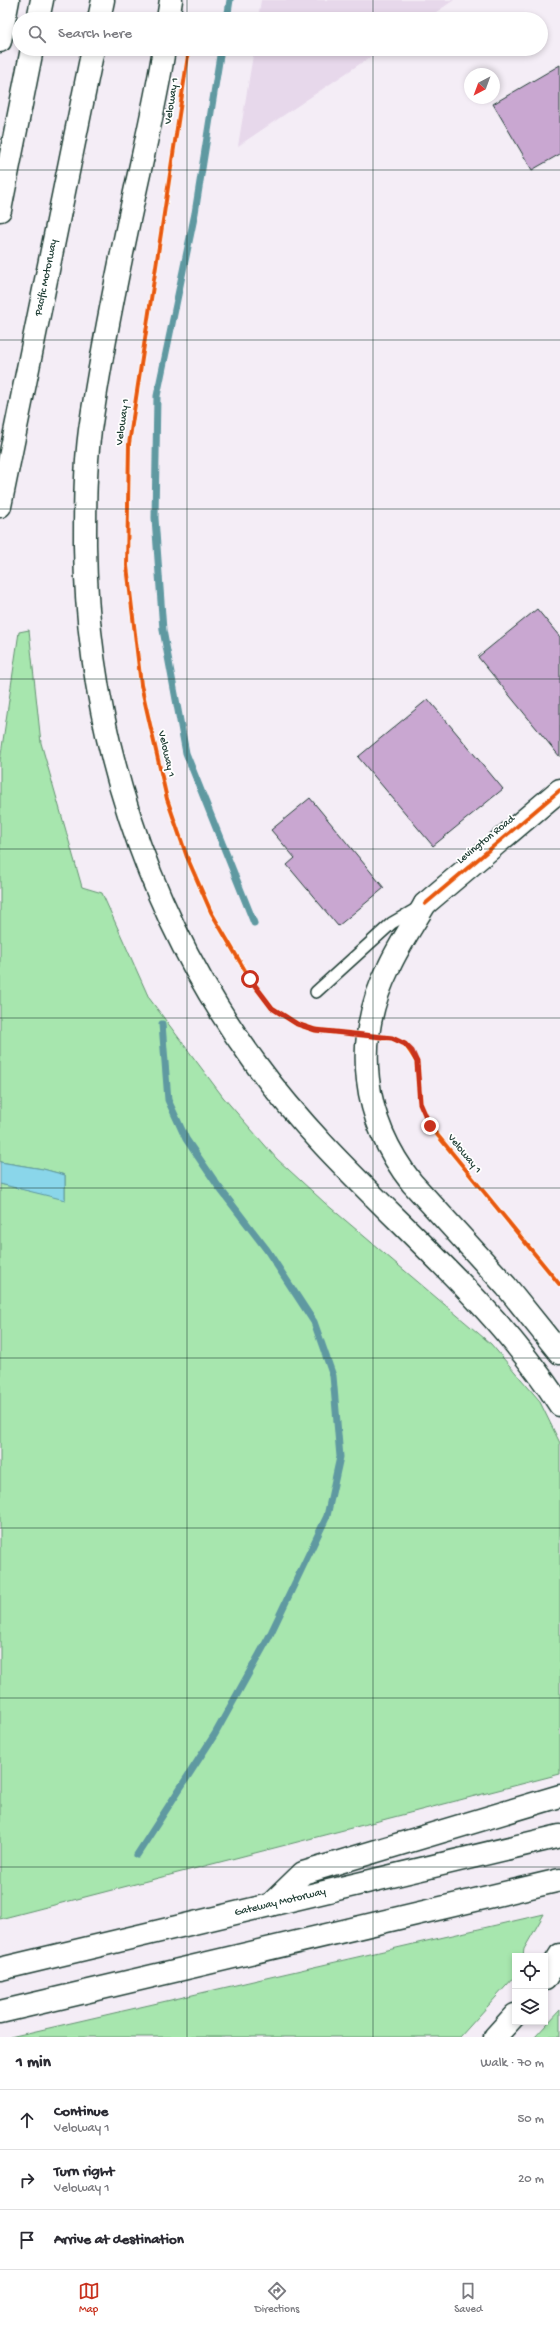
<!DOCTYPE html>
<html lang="en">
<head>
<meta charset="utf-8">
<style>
  :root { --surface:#fff; --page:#f7f7f7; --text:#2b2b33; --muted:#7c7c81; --line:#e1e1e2; --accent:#c8321e }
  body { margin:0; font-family:"Gochi Hand",sans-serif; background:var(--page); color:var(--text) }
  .controls { position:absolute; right:12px; bottom:12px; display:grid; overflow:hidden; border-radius:0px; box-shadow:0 2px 6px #0003 }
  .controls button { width:36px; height:36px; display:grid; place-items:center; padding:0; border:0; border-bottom:1px solid var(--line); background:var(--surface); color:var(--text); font:20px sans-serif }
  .compass { position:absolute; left:464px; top:68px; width:36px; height:36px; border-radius:50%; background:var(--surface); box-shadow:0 2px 6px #0003; rotate:221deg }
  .stop { position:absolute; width:12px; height:12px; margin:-9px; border:3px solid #c8321e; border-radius:50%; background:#fff }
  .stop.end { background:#c8321e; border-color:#fff; box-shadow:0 1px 4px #0008 }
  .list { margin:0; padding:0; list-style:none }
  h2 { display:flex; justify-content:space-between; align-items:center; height:52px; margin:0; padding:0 16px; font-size:17px }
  h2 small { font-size:13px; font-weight:400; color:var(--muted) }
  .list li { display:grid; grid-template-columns:26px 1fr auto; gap:12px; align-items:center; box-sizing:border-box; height:60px; padding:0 16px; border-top:1px solid var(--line) }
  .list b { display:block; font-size:15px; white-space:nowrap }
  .list p { margin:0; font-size:13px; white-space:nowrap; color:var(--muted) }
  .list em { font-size:13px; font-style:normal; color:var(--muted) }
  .icon { flex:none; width:22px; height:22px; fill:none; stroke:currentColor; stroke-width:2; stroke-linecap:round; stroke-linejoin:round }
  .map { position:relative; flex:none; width:560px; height:2037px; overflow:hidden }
  .search { position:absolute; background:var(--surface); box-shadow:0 2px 6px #0003; left:12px; right:12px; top:12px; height:44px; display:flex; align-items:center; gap:10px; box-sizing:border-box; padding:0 14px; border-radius:22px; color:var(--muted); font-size:15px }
  .sheet { height:232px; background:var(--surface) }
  nav { display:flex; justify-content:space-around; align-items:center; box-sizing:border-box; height:56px; border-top:1px solid var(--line); background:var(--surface); font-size:11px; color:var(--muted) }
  nav a { display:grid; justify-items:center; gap:2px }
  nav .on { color:var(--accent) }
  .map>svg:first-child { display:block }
  .built { fill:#e7d8eb }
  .green { fill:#a7e6ae; stroke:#639271 }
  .water { fill:#8ad6ea; stroke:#5f99a1 }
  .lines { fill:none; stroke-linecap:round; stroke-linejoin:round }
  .stream { stroke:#5f99a1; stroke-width:7 }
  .building { fill:#c9a7d1; stroke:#1f3d34 }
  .service-casing { stroke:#1f3d34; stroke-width:14 }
  .tertiary-casing { stroke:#1f3d34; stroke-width:25 }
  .motorway-casing { stroke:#1f3d34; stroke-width:25 }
  .service { stroke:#fff; stroke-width:11 }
  .tertiary { stroke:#fff; stroke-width:22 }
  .motorway { stroke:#fff; stroke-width:22 }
  .cycleway-casing { stroke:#fff; stroke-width:6 }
  .cycleway { stroke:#e8590c; stroke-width:4 }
  .route { stroke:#c8321e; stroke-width:5 }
  .grid { fill:none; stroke:#1f3d34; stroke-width:1; stroke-opacity:0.55 }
  .labels { text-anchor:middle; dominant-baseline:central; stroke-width:3.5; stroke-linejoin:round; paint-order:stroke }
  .street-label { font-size:11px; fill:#1f3d34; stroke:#fff }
</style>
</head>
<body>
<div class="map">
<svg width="560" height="2037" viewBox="0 0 560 2037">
  <rect width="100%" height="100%" fill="#f4edf6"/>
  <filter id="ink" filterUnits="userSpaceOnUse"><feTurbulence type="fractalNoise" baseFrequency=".025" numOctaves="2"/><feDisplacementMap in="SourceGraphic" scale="8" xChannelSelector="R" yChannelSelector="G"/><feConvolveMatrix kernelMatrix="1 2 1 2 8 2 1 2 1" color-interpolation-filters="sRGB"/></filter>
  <g filter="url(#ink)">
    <g class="built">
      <polygon points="261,0 454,0 426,19 258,19"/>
      <polygon points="254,49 382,49 238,146"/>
    </g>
    <g class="green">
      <polygon points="29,630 41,743 82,887 102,893 149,998 223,1097 277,1159 325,1203 491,1344 539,1400 560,1443 560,1774 0,1919 0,1184 65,1199 65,1175 43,1169 0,1162 0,761 19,632"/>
      <polygon points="544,1914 524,1949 523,1956 515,1956 515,1976 460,2037 10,2037"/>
      <polygon points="560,2010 560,2037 535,2037"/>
    </g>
    <polygon class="water" points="0,1162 43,1169 65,1175 65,1200 0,1184"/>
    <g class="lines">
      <g class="stream">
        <polyline points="227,19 230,0"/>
        <polyline points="221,49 195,213 157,396 155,518 163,630 186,753 254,923"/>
        <polyline points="137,1855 215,1734 269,1637 327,1516 340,1457 333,1376 314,1322 267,1250 218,1186 186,1139 168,1100 162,1024"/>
      </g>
    </g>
    <g class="building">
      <polygon points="560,65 560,154 532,170 493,104"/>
      <polygon points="537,609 560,637 560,757 478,657"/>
      <polygon points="428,699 503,789 433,846 358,757"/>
      <polygon points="310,798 384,888 338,926 287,865 295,858 271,830"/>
    </g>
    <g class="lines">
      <defs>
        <polyline id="service" points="316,992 392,923 418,908"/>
        <polyline id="tertiary" points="425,904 560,790"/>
        <g id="motorway">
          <polyline points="38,19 42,0"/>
          <polyline points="99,19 103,0"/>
          <polyline points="168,19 171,0"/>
          <polyline points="0,41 8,0"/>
          <path d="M164 49C156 102 143 154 132 206 116 280 101 355 90 430 85 468 85 507 85 545 87 730 146 914 256 1064 346 1188 477 1276 560 1405"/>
          <polyline points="0,210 32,49"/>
          <path id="s1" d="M0 506 93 49"/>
          <path d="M425 904C413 925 399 945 389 967 352 1041 362 1119 412 1183L506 1286 560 1353"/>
          <polyline points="270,1905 303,1873 560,1796"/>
          <path id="s2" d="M0 1969 560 1836"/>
          <polyline points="545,1979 560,1955"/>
          <polyline points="0,2012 560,1880"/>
          <polyline points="495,2037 515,2015"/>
        </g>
      </defs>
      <use href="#service" class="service-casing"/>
      <use href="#tertiary" class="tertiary-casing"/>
      <use href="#motorway" class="motorway-casing"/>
      <use href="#service" class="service"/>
      <use href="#tertiary" class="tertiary"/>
      <use href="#motorway" class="motorway"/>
      <defs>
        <g id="cycleway">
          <polyline points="189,49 129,444 127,566 141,685 167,799 187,857 211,912 250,979 272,1008 297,1024 315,1030 392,1038 405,1044 417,1062 420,1103 430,1126 560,1285"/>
          <polyline points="425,904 560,790"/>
        </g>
      </defs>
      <use href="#cycleway" class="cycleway-casing"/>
      <use href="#cycleway" class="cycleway"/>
    </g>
  </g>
  <g class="lines" filter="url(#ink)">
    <polyline class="route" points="250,979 272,1008 297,1024 315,1030 392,1038 405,1044 412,1051 417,1062 420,1103 430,1126"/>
  </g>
  <path class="grid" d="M187 0V19M373 0V19M187 49V2037M373 49V2037M0 170H560M0 340H560M0 509H560M0 679H560M0 849H560M0 1018H560M0 1188H560M0 1358H560M0 1528H560M0 1698H560M0 1867H560"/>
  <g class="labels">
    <g class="street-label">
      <text transform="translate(172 101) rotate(-81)">Veloway 1</text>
      <text stroke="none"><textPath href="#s1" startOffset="233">Pacific Motorway</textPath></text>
      <text transform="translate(123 422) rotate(-82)">Veloway 1</text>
      <text transform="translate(166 754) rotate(77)">Veloway 1</text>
      <text transform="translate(486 840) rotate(-39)">Levington Road</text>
      <text transform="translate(464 1154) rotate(51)">Veloway 1</text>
      <text stroke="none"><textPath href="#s2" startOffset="288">Gateway Motorway</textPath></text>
    </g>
  </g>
</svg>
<div class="controls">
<button><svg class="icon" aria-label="locate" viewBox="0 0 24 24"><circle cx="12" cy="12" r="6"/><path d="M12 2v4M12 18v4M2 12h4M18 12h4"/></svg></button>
<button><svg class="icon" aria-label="layers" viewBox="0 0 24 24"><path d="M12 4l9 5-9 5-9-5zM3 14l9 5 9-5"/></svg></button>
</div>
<svg class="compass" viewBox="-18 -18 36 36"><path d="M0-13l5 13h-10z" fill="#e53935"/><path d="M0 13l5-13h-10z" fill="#7c7c81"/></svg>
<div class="stop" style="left:250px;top:979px"></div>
<div class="stop end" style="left:430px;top:1126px"></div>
<div class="search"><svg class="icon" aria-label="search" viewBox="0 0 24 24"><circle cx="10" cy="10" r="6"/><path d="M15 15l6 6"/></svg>Search here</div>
</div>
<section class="sheet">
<h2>1 min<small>Walk · 70 m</small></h2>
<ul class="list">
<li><svg class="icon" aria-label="ahead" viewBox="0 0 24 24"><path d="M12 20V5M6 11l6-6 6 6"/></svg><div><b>Continue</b><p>Veloway 1</p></div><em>50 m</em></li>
<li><svg class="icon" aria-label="right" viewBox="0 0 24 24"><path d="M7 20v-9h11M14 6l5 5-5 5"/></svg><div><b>Turn right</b><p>Veloway 1</p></div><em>20 m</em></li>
<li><svg class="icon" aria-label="arrive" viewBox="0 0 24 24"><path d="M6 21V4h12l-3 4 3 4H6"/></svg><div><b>Arrive at destination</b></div></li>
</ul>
</section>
<nav>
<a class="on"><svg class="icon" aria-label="map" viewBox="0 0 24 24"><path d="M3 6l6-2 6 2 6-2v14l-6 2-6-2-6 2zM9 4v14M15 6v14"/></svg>Map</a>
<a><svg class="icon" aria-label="directions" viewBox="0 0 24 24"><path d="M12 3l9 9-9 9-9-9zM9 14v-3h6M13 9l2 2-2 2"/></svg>Directions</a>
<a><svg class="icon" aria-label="saved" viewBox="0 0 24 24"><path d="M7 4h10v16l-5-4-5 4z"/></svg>Saved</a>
</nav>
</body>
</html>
